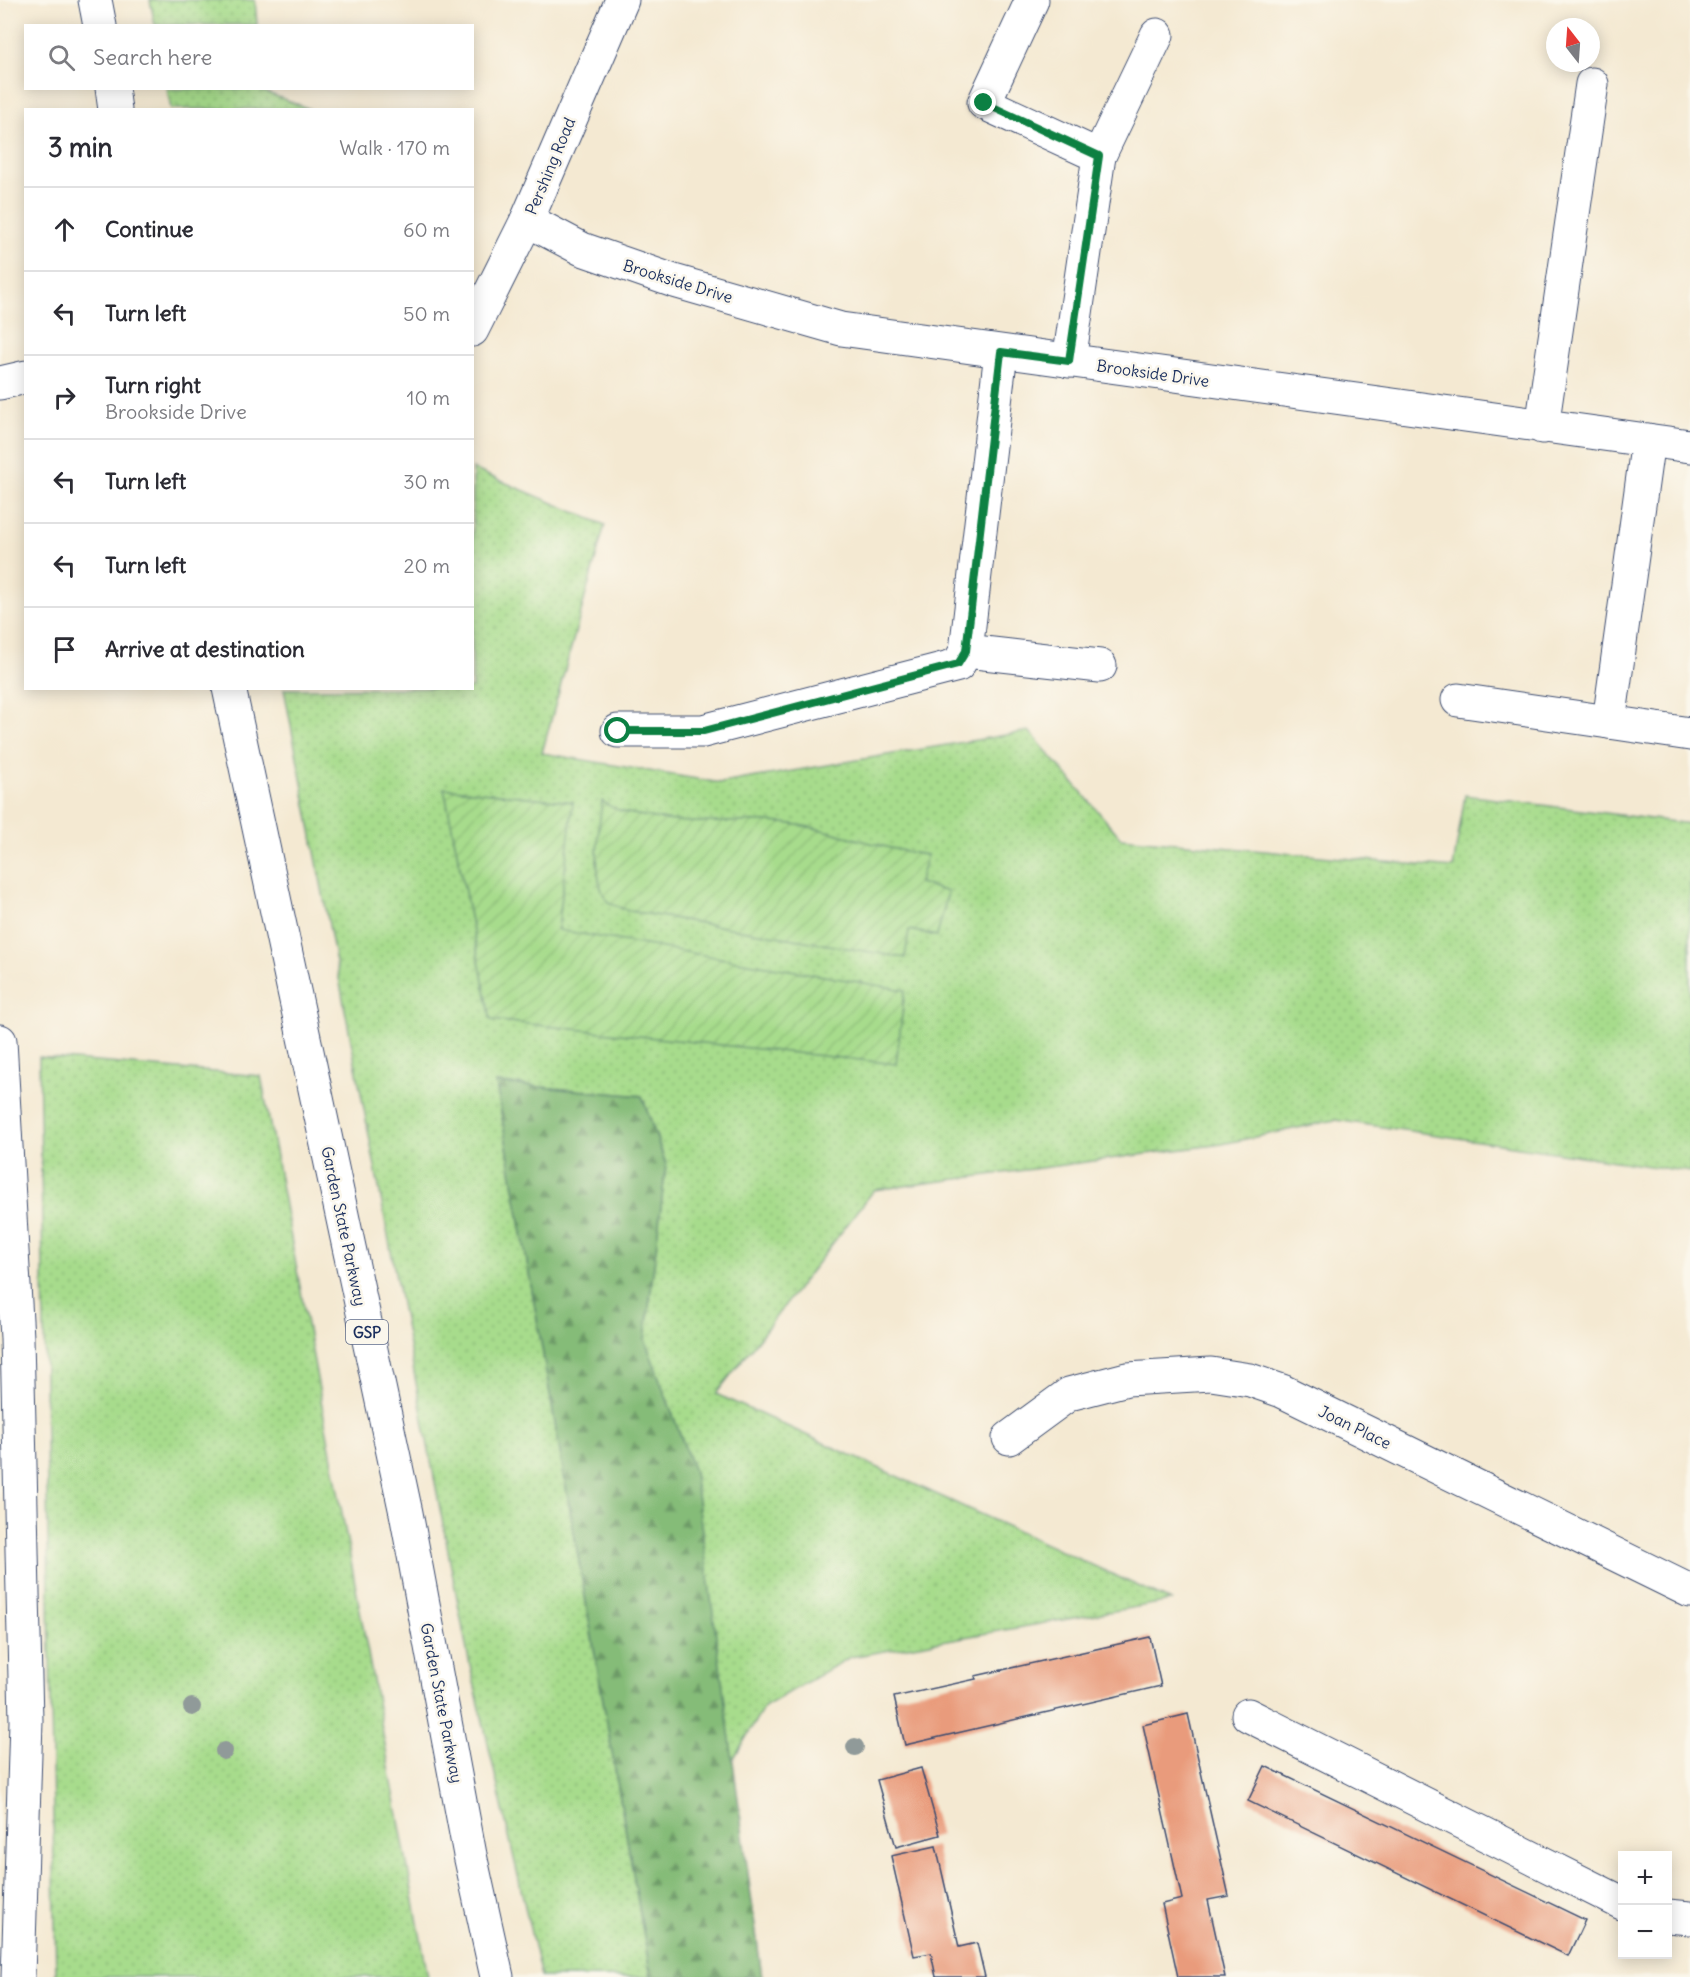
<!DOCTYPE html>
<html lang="en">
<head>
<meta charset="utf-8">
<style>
  :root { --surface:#fff; --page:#f2f2f3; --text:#2b2b33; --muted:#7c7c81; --line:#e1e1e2 }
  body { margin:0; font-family:Delius,sans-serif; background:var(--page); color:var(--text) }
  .controls { position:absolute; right:18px; bottom:18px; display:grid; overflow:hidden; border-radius:0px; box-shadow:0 3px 15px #0003 }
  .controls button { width:54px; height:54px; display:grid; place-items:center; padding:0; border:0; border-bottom:2px solid var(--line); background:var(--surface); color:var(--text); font:30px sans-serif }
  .compass { position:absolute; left:1546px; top:18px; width:54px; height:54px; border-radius:50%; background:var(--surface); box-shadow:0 3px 15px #0003; rotate:343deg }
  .stop { position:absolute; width:18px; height:18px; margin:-14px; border:4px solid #0b8043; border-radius:50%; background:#fff }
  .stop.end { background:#0b8043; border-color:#fff; box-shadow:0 2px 6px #0008 }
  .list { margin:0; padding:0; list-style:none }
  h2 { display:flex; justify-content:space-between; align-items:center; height:78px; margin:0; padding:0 24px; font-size:26px }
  h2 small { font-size:20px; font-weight:400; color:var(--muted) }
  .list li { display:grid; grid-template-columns:39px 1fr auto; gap:18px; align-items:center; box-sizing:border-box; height:84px; padding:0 24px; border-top:2px solid var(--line) }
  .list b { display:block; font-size:22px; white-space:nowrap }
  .list p { margin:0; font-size:20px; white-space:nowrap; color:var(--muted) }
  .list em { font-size:20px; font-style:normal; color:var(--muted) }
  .icon { flex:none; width:33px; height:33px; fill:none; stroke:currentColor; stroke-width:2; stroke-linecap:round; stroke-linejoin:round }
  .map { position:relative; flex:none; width:1690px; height:1977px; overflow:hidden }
  .search { position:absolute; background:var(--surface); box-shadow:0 3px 15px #0003; left:24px; top:24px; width:450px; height:66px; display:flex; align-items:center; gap:15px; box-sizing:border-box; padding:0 21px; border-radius:0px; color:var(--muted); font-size:22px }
  .panel { position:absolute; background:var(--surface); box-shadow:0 3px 15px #0003; left:24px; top:108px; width:450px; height:582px; border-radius:0px }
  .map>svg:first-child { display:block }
  .grass { fill:url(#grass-dots); stroke:#618675; stroke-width:1.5 }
  .forest { fill:url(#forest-firs); stroke:#50766b; stroke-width:1.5 }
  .garden { fill:url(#garden-furrows); stroke:#618675; stroke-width:1.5 }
  .building { fill:#e99b7c }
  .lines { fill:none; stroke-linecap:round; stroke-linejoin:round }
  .minor-casing { stroke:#3c4b6f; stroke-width:35 }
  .highway-casing { stroke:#3c4b6f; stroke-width:35 }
  .minor { stroke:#fff; stroke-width:33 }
  .highway { stroke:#fff; stroke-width:33 }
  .tree { fill:#909a99 }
  .route { stroke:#0b8043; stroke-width:8 }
  .labels { text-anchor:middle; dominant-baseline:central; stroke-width:5; stroke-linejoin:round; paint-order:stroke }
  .shield { fill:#fbf7ec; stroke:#5e6b89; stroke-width:1.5 }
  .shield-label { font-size:15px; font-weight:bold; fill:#1b2f5e }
  .street-label { font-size:16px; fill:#1b2f5e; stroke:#fbf7ec }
</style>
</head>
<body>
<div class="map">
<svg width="1690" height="1977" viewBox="0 0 1690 1977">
  <defs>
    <pattern id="grass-dots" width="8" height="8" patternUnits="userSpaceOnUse" patternTransform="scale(1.5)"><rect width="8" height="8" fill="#a7dc8c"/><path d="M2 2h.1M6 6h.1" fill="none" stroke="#8fbd7b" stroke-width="1.8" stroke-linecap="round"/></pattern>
    <pattern id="forest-firs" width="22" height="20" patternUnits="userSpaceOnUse" patternTransform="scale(1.5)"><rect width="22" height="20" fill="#85bc78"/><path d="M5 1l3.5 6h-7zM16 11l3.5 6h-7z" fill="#6c9966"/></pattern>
    <pattern id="garden-furrows" width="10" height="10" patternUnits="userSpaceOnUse" patternTransform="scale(1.5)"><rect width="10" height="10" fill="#a7dc8c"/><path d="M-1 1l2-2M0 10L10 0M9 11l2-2" fill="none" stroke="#8fbd7b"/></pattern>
  </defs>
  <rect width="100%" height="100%" fill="#fbf7ec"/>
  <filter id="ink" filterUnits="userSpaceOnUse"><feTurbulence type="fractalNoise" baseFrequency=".0167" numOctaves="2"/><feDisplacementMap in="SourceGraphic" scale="12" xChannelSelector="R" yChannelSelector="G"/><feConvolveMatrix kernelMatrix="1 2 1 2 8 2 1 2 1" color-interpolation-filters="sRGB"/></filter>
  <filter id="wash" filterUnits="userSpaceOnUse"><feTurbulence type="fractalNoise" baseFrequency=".008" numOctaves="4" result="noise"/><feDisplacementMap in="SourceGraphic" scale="24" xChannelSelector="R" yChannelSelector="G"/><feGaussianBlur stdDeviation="1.35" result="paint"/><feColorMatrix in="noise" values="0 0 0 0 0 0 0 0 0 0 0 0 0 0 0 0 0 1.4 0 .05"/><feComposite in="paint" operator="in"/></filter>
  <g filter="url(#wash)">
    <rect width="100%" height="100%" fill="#f4e9d2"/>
    <g class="grass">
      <polygon points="150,0 255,0 257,25 155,25"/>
      <polygon points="167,89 262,89 262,91 310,109 171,109"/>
      <polygon points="473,469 605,525 542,753 721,783 1029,731 1121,838 1453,868 1465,795 1690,824 1690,1172 1335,1120 1222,1144 874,1190 716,1394 1171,1601 850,1657 764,1707 731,1763 694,1472 645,1340 666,1164 642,1096 496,1083 651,1977 541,1977 468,1656 284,689 472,688"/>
      <polygon points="39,1057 261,1076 428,1977 56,1977"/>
    </g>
    <polygon class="forest" points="496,1083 642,1096 666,1165 645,1340 694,1472 762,1977 651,1977"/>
    <g class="garden">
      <polygon points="444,788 573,802 558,930 905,990 896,1064 491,1020"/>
      <path d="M602 801C616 812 632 814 649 817 693 827 738 819 783 823 832 828 878 849 927 855L919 883 948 892 937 936 909 930 905 958 630 911C624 909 614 906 609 902 590 884 599 825 602 801Z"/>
    </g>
    <g id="blocks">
      <g class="building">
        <polygon points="1150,1637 1161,1686 905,1745 894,1697 976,1679 975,1676"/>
        <polygon points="1188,1714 1229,1896 1208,1900 1225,1977 1178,1977 1162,1904 1182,1899 1143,1725"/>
        <polygon points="1265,1766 1585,1920 1568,1956 1248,1801"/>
        <polygon points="921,1768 940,1835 896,1847 877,1780"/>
        <polygon points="936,1846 959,1947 977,1943 985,1977 936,1977 931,1953 914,1956 891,1856"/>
      </g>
    </g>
  </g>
  <g filter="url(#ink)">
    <use href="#blocks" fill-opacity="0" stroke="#3c4b6f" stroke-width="1.5"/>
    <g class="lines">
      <defs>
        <g id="minor">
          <polyline points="1032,0 984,103 1099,156 1069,361"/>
          <polyline points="1099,156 1157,35"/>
          <polyline points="527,220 582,249 674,281 841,329 1690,446"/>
          <polyline points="472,330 527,220 622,0"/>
          <polyline points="0,383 26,377"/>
          <polyline points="1542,427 1592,84"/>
          <polyline points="1648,440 1609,722 1690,734"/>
          <polyline points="966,651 1001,352"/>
          <polyline points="1458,700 1609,722"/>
          <polyline points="618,731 703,731 958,665 966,651 1100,666"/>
          <polyline points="1009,1438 1069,1394 1127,1379 1211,1374 1250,1380 1282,1391 1690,1591"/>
          <polyline points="1248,1715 1622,1903"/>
          <polyline points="1668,1916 1690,1918"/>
        </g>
        <g id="highway">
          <polyline points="95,0 100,26"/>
          <polyline points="112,88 115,110"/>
          <polyline points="229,688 406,1513 470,1855 497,1977"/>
          <polyline points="0,1041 17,1338 26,1721 18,1977"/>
        </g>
      </defs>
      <use href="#minor" class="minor-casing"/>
      <use href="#highway" class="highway-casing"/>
      <use href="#minor" class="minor"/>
      <use href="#highway" class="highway"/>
    </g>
    <g class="tree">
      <circle cx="192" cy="1707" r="9"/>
      <circle cx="855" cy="1747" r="9"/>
      <circle cx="224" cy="1751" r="9"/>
    </g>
  </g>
  <g class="lines" filter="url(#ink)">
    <polyline class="route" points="618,731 704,731 958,664 966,651 1001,352 1069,361 1099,156 984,103"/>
  </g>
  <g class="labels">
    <rect class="shield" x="346" y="1320" width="42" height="24" rx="4.5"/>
    <g class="shield-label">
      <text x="367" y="1332">GSP</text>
    </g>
    <g class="street-label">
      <text transform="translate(550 166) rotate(-67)">Pershing Road</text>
      <text transform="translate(678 281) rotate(17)">Brookside Drive</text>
      <text transform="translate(1153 373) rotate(8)">Brookside Drive</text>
      <text transform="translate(344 1226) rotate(78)">Garden State Parkway</text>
      <text transform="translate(1355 1427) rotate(26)">Joan Place</text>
      <text transform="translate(442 1703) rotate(79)">Garden State Parkway</text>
    </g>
  </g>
</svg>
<div class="controls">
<button>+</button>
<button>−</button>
</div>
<svg class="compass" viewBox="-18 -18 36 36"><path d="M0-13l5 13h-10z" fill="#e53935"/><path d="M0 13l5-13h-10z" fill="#7c7c81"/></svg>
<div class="stop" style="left:618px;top:731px"></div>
<div class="stop end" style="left:984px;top:103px"></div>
<div class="search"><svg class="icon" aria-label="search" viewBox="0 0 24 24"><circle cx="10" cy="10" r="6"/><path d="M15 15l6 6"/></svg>Search here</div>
<section class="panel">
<h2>3 min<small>Walk · 170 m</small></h2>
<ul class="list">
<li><svg class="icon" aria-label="ahead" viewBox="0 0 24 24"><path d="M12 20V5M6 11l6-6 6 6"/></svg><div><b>Continue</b></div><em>60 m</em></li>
<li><svg class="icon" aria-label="left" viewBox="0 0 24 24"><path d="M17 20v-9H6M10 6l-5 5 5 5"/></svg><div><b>Turn left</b></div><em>50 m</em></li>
<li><svg class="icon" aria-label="right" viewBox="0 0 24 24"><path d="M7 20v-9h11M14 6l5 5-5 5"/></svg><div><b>Turn right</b><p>Brookside Drive</p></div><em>10 m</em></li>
<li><svg class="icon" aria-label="left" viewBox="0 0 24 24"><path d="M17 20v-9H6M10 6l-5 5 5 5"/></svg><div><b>Turn left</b></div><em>30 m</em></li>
<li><svg class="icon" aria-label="left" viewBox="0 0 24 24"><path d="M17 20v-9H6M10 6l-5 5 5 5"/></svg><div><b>Turn left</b></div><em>20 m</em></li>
<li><svg class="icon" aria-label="arrive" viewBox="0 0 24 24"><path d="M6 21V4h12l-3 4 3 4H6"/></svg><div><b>Arrive at destination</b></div></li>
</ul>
</section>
</div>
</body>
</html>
